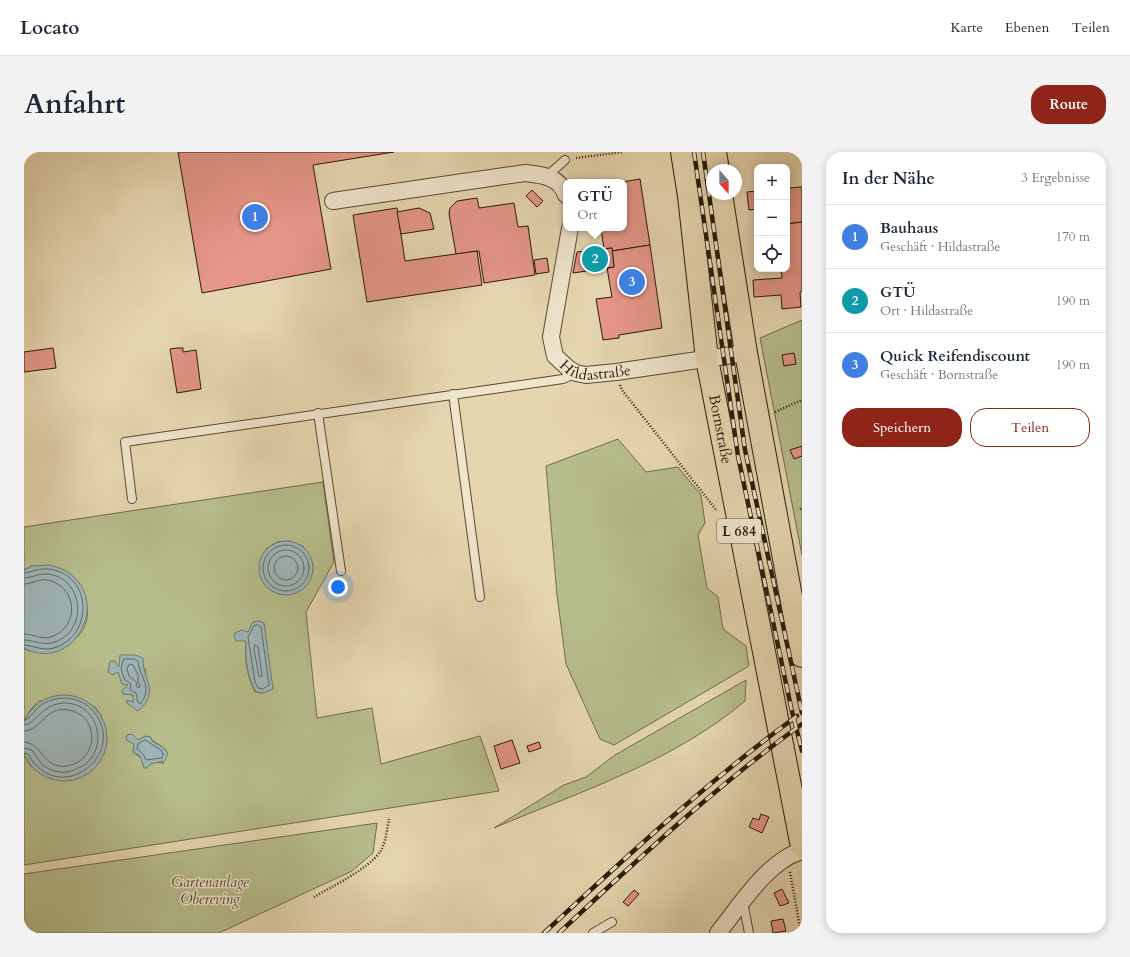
<!DOCTYPE html>
<html lang="de">
<head>
<meta charset="utf-8">
<style>
  :root { --surface:#fff; --page:#f2f2f3; --text:#1f2937; --muted:#747a83; --line:#e0e1e3; --accent:#8f2418 }
  body { margin:0; font-family:Cardo,serif; background:var(--page); color:var(--text) }
  .controls { position:absolute; right:12px; top:12px; display:grid; overflow:hidden; border-radius:8px; box-shadow:0 2px 10px #0003 }
  .controls button { width:36px; height:36px; display:grid; place-items:center; padding:0; border:0; border-bottom:1px solid var(--line); background:var(--surface); color:var(--text); font:20px sans-serif }
  .compass { position:absolute; left:682px; top:12px; width:36px; height:36px; border-radius:50%; background:var(--surface); box-shadow:0 2px 10px #0003; rotate:159deg }
  .you { position:absolute; left:314px; top:435px; width:14px; height:14px; margin:-10px; border:3px solid #fff; border-radius:50%; background:#1a73e8; box-shadow:0 0 0 6px #1a73e833 }
  .badge { display:grid; place-items:center; width:26px; height:26px; border-radius:50%; background:var(--accent); color:#fff; font-size:13px; font-weight:700 }
  .pin { position:absolute; translate:-50% -50%; border:2px solid #fff; box-shadow:0 1px 4px #0006 }
  .popup { position:absolute; left:539px; top:27px; width:64px; height:52px; box-sizing:border-box; display:grid; place-content:center; border-radius:8px; background:var(--surface); filter:drop-shadow(0 1px 3px #0005); font-size:13px; white-space:nowrap; color:var(--muted) }
  .popup b { font-size:15px; color:var(--text) }
  .popup::after { content:''; position:absolute; left:50%; top:100%; margin-left:-8px; border:8px solid transparent; border-top-color:var(--surface) }
  .list { margin:0; padding:0; list-style:none }
  h2 { display:flex; justify-content:space-between; align-items:center; height:52px; margin:0; padding:0 16px; font-size:17px }
  h2 small { font-size:13px; font-weight:400; color:var(--muted) }
  .list li { display:grid; grid-template-columns:26px 1fr auto; gap:12px; align-items:center; box-sizing:border-box; height:64px; padding:0 16px; border-top:1px solid var(--line) }
  .list b { display:block; font-size:15px; white-space:nowrap }
  .list p { margin:0; font-size:13px; white-space:nowrap; color:var(--muted) }
  .list em { font-size:13px; font-style:normal; color:var(--muted) }
  .actions { display:flex; gap:8px; padding:12px 16px }
  .actions a { flex:1; padding:9px 0; border:1px solid var(--accent); border-radius:16px; text-align:center; font-size:14px; color:var(--accent) }
  .actions .main { background:var(--accent); color:#fff }
  .icon { flex:none; width:22px; height:22px; fill:none; stroke:currentColor; stroke-width:2; stroke-linecap:round; stroke-linejoin:round }
  .map { position:relative; flex:none; width:778px; height:781px; overflow:hidden; border-radius:16px }
  header { display:flex; align-items:center; gap:24px; box-sizing:border-box; height:56px; padding:0 20px; background:var(--surface); border-bottom:1px solid var(--line) }
  header strong { font-size:19px }
  nav { display:flex; gap:22px; margin-inline-start:auto; font-size:14px }
  .intro { display:flex; align-items:center; justify-content:space-between; box-sizing:border-box; height:96px; padding:0 24px }
  h1 { margin:0; font-size:28px }
  .button { padding:10px 18px; border-radius:16px; background:var(--accent); color:#fff; font-size:14px; font-weight:700 }
  main { display:flex; gap:24px; padding:0 24px }
  aside { flex:1; background:var(--surface); border-radius:16px; box-shadow:0 2px 10px #0003 }
  .map>svg:first-child { display:block }
  .green { fill:#b6bd8b; stroke:#706c49; fill-rule:evenodd }
  .water { fill:#9db6b8; stroke:#6f7871 }
  .lines { fill:none; stroke-linecap:round; stroke-linejoin:round }
  .shore { stroke:#636860; stroke-width:1 }
  .building { fill:#e59688; stroke:#291b07 }
  .lane-casing { stroke:#584a31; stroke-width:10 }
  .street-casing { stroke:#584a31; stroke-width:18 }
  .primary-casing { stroke:#291b07; stroke-width:24 }
  .path { stroke:#291b07; stroke-width:2.5; stroke-dasharray:1 2; stroke-linecap:butt }
  .lane { stroke:#efe4cc; stroke-width:8 }
  .street { stroke:#efe4cc; stroke-width:16 }
  .primary { stroke:#e6d6b0; stroke-width:22 }
  .rail-casing { stroke:#291b07; stroke-width:4.5 }
  .rail { stroke:#efe4cc; stroke-width:3; stroke-dasharray:9; stroke-linecap:butt }
  .labels { text-anchor:middle; dominant-baseline:central; stroke-width:3; stroke-linejoin:round; paint-order:stroke }
  .shield { fill:#efe4cc; stroke:#645742; stroke-width:1 }
  .shield-label { font-size:14px; font-weight:bold; fill:#291b07 }
  .street-label { font-size:15px; fill:#291b07; stroke:#efe4cc }
  .park-label { font-size:15px; font-style:italic; fill:#534c2f; stroke:#efe4cc }
</style>
</head>
<body>
<header>
<strong>Locato</strong>
<nav><a>Karte</a><a>Ebenen</a><a>Teilen</a></nav>
</header>
<div class="intro"><h1>Anfahrt</h1><a class="button">Route</a></div>
<main>
<div class="map">
<svg width="778" height="781" viewBox="0 0 778 781">
  <rect width="100%" height="100%" fill="#e6d6b0"/>
  <filter id="stains"><feTurbulence type="fractalNoise" baseFrequency=".005" numOctaves="4"/><feColorMatrix values="0 0 0 0 .2 0 0 0 0 .09 0 0 0 0 .02 0 0 0 .5 -.17"/></filter>
  <radialGradient id="worn" r=".72"><stop offset=".6" stop-color="#630" stop-opacity="0"/><stop offset="1" stop-color="#630" stop-opacity=".3"/></radialGradient>
  <g class="green">
    <polygon points="778,168 778,403 736,186"/>
    <polygon points="594,287 622,320 654,315 677,343 681,371 674,383 683,436 694,445 699,477 722,494 725,514 590,593 576,587 542,512 533,443 522,314"/>
    <path d="M299 330 310 410 282 460 293 566 348 556 357 612 456 584 475 639 0 713V602L7 615 78 565 71 555 15 549 8 556 0 568V496L5 499C17 497 31 498 42 494 46 493 49 489 52 486 70 470 64 445 52 427L8 414 0 418V375ZM266 389 280 395 242 397 253 390ZM224 480 239 541 231 540C222 523 219 499 224 480ZM118 514 122 518 114 559 105 533 98 532 94 520ZM122 584 140 596 143 601 137 611 131 610 125 612 109 600C110 591 113 588 122 584Z"/>
    <path d="M722 528 721 549C649 610 555 640 470 676L540 633 562 625 591 603Z"/>
    <polygon points="353,671 349,701 328,719 195,781 0,781 0,722"/>
  </g>
  <g class="water">
    <circle cx="262" cy="416" r="27"/>
    <path d="M25 413C30 414 37 416 42 419 90 449 48 522 0 496V418L8 414Z"/>
    <path d="M236 469 240 471 249 537 239 541 232 540C223 525 221 506 222 489H212L210 484 211 481 218 478 224 480 229 470Z"/>
    <path d="M96 503H111L119 506C118 528 137 539 114 559L103 551V548L109 550V543L99 542 98 538 104 533 98 532 94 520 89 523 84 520 86 509H91L95 515Z"/>
    <circle cx="40" cy="586" r="43"/>
    <path d="M108 582 114 588 122 584 127 585 128 589 140 596 144 602 139 612 138 609C133 612 127 609 123 616H120L116 604 109 600 110 592 102 588 103 583Z"/>
  </g>
  <g class="lines">
    <g class="shore">
      <circle cx="262" cy="416" r="23"/>
      <circle cx="262" cy="416" r="18"/>
      <circle cx="262" cy="416" r="12"/>
      <path d="M0 421C8 420 15 416 24 417 68 421 71 483 30 496 19 499 10 494 0 493"/>
      <path d="M0 426C8 426 15 421 24 422 62 427 64 483 27 491 17 493 9 488 0 488"/>
      <path d="M0 432C8 432 16 426 24 428 54 435 56 475 27 485 18 488 9 482 0 482"/>
      <polygon points="234,473 237,475 245,533 239,537 234,536 231,530 224,485 230,474"/>
      <polygon points="231,493 234,495 238,523 237,525 235,524 230,498"/>
      <path d="M100 507H110L114 509C115 525 130 535 116 552L114 550 112 541 106 538 107 532 101 528 97 517Z"/>
      <polygon points="106,512 109,513 114,523 114,530 116,533 115,536 112,534 113,531 105,524 103,517"/>
      <path d="M0 568C6 567 7 563 11 559 18 550 30 546 41 546 52 546 64 552 70 560 102 600 44 649 11 612 8 610 7 605 4 602L0 601"/>
      <path d="M0 573C13 572 17 551 42 551 72 552 84 590 64 610 61 614 55 615 50 618 41 622 30 620 21 615 15 610 12 604 8 598L0 596"/>
      <path d="M0 579C18 579 20 554 44 558 77 563 75 610 42 614 18 617 19 591 0 590"/>
      <polygon points="121,588 137,598 139,602 138,606 122,608 119,602 113,597 114,592"/>
    </g>
  </g>
  <g class="building">
    <polygon points="154,0 370,0 289,13 307,117 178,141"/>
    <polygon points="616,27 626,93 588,99 588,96 580,97 577,76 600,76 600,30 598,30"/>
    <polygon points="778,35 778,70 763,72 763,36"/>
    <polygon points="508,38 519,49 513,55 502,44"/>
    <polygon points="733,39 733,57 725,58 723,40"/>
    <polygon points="453,46 455,56 490,51 494,75 504,74 511,123 460,131 455,99 432,102 425,62 426,56 433,49"/>
    <polygon points="373,56 381,109 453,99 458,133 343,150 329,63"/>
    <polygon points="395,56 406,61 410,77 377,82 373,60"/>
    <polygon points="778,70 778,139 776,140 777,155 758,157 757,143 730,145 729,128 758,126 757,117 763,117 763,72"/>
    <polygon points="626,93 638,176 595,183 595,186 579,188 572,147 588,145 583,116 590,115 588,99"/>
    <polygon points="588,96 590,115 549,121 553,100"/>
    <polygon points="523,106 525,120 512,122 510,108"/>
    <polygon points="29,196 32,216 0,220 0,200"/>
    <polygon points="153,196 159,196 159,200 172,198 177,237 153,241 146,197"/>
    <polygon points="770,201 772,212 760,214 758,203"/>
    <polygon points="778,294 778,304 770,307 766,298"/>
    <polygon points="488,588 496,611 477,617 470,594"/>
    <polygon points="515,590 517,596 505,600 503,594"/>
    <polygon points="737,662 745,665 738,681 725,675 729,666 735,668"/>
    <polygon points="758,737 765,751 756,754 750,741"/>
    <polygon points="610,738 615,742 604,754 599,750"/>
    <polygon points="759,767 762,779 749,781 747,769"/>
  </g>
  <g class="lines">
    <defs>
      <g id="lane">
        <polyline points="523,24 541,8"/>
        <polyline points="429,242 456,445"/>
        <polyline points="294,261 317,419"/>
        <polyline points="108,347 101,290 539,227 552,221"/>
        <polyline points="719,750 725,781"/>
        <polyline points="569,781 588,770"/>
      </g>
      <g id="street">
        <path d="M309 49 501 21C518 23 535 24 542 43"/>
        <path id="s1" d="M546 76 527 185 531 204 545 217 552 221 562 223 592 220 722 201"/>
        <path d="M694 781C715 755 744 708 778 699"/>
      </g>
      <g id="primary">
        <path id="s2" d="M658 0 665 44 683 207 778 695"/>
        <polyline points="691,0 694,18"/>
        <polyline points="697,42 722,201 778,504"/>
      </g>
    </defs>
    <use href="#lane" class="lane-casing"/>
    <use href="#street" class="street-casing"/>
    <use href="#primary" class="primary-casing"/>
    <g class="path">
      <polyline points="552,6 599,0"/>
      <polyline points="596,233 598,238 693,359"/>
      <polyline points="751,260 778,248"/>
      <polyline points="776,357 778,356"/>
      <polyline points="766,720 777,781"/>
      <path d="M290 745C309 734 344 717 356 700 362 691 363 677 365 667"/>
    </g>
    <use href="#lane" class="lane"/>
    <use href="#street" class="street"/>
    <use href="#primary" class="primary"/>
    <defs>
      <g id="rail">
        <polyline points="670,0 714,304 767,555 778,599"/>
        <polyline points="679,0 721,298 778,561"/>
        <path d="M520 781C602 705 683 630 773 564"/>
        <path d="M535 781C613 708 691 635 778 572"/>
      </g>
    </defs>
    <use href="#rail" class="rail-casing"/>
    <use href="#rail" class="rail"/>
  </g>
  <g class="labels">
    <rect class="shield" x="693" y="367" width="44" height="24" rx="3"/>
    <g class="shield-label">
      <text x="715" y="379">L 684</text>
    </g>
    <g class="street-label">
      <text stroke="none"><textPath href="#s1" startOffset="176">Hildastraße</textPath></text>
      <text stroke="none"><textPath href="#s2" startOffset="280">Bornstraße</textPath></text>
    </g>
    <g class="park-label">
      <text x="186" y="730">Gartenanlage<tspan x="186" dy="17">Obereving</tspan></text>
    </g>
  </g>
  <rect width="100%" height="100%" filter="url(#stains)"/>
  <rect width="100%" height="100%" fill="url(#worn)"/>
</svg>
<div class="controls">
<button>+</button>
<button>−</button>
<button><svg class="icon" aria-label="locate" viewBox="0 0 24 24"><circle cx="12" cy="12" r="6"/><path d="M12 2v4M12 18v4M2 12h4M18 12h4"/></svg></button>
</div>
<svg class="compass" viewBox="-18 -18 36 36"><path d="M0-13l5 13h-10z" fill="#e53935"/><path d="M0 13l5-13h-10z" fill="#747a83"/></svg>
<div class="you"></div>
<div class="pin badge" style="left:231px;top:65px;background:#3f7fe0">1</div>
<div class="pin badge" style="left:571px;top:107px;background:#0f9aa8">2</div>
<div class="popup"><b>GTÜ</b>Ort</div>
<div class="pin badge" style="left:608px;top:130px;background:#3f7fe0">3</div>
</div>
<aside>
<h2>In der Nähe<small>3 Ergebnisse</small></h2>
<ul class="list">
<li><span class="badge" style="background:#3f7fe0">1</span><div><b>Bauhaus</b><p>Geschäft · Hildastraße</p></div><em>170 m</em></li>
<li><span class="badge" style="background:#0f9aa8">2</span><div><b>GTÜ</b><p>Ort · Hildastraße</p></div><em>190 m</em></li>
<li><span class="badge" style="background:#3f7fe0">3</span><div><b>Quick Reifendiscount</b><p>Geschäft · Bornstraße</p></div><em>190 m</em></li>
</ul>
<div class="actions"><a class="main">Speichern</a><a>Teilen</a></div>
</aside>
</main>
</body>
</html>
